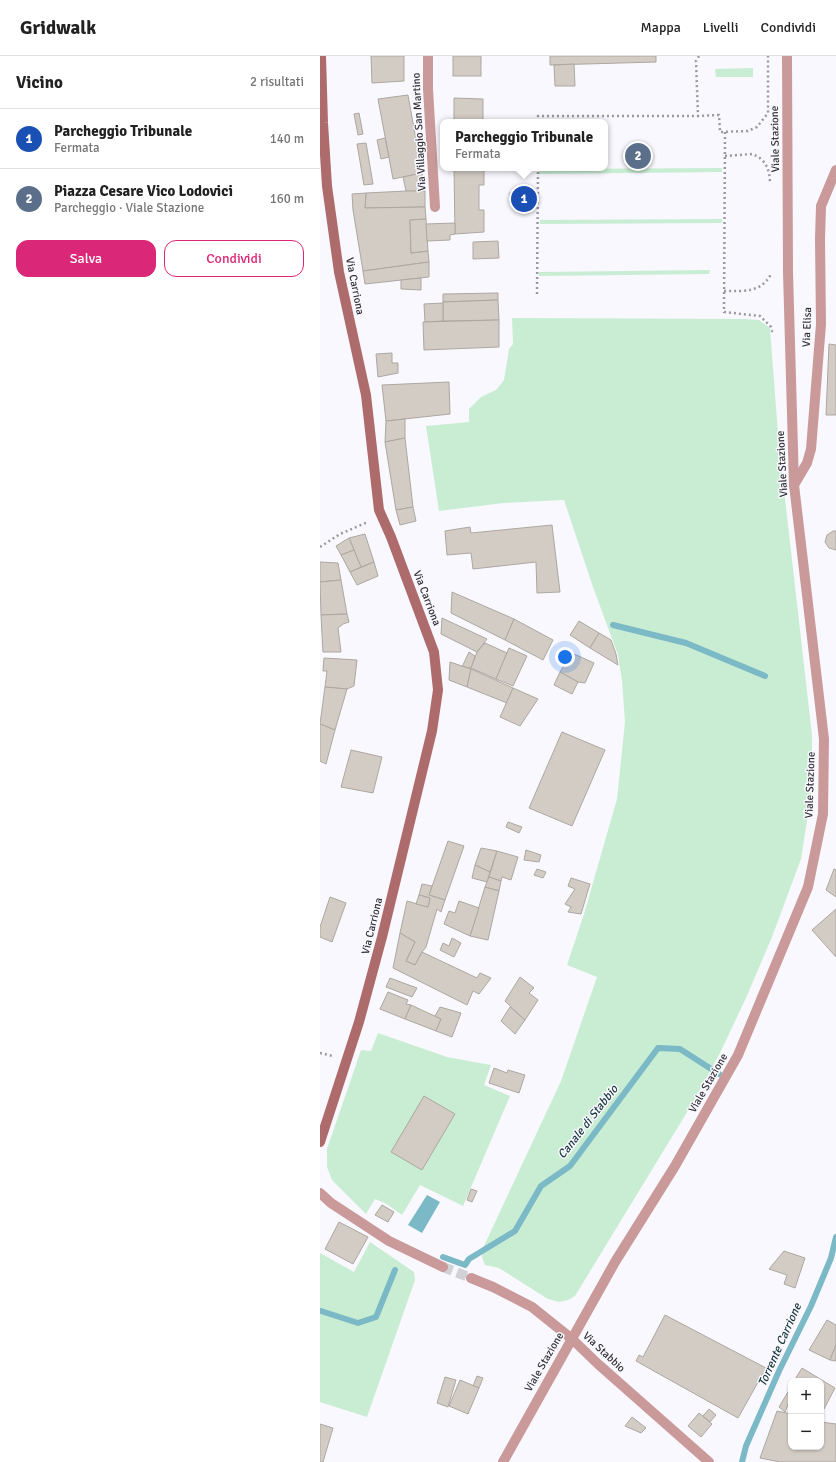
<!DOCTYPE html>
<html lang="it">
<head>
<meta charset="utf-8">
<style>
  :root { --surface:#fff; --page:#f6f6f6; --text:#222; --muted:#767676; --line:#e0e0e0; --accent:#db2777 }
  body { margin:0; font-family:Signika,sans-serif; background:var(--page); color:var(--text) }
  .controls { position:absolute; right:12px; bottom:12px; display:grid; overflow:hidden; border-radius:8px; box-shadow:0 1px 3px #0004 }
  .controls button { width:36px; height:36px; display:grid; place-items:center; padding:0; border:0; border-bottom:1px solid var(--line); background:var(--surface); color:var(--text); font:20px sans-serif }
  .you { position:absolute; left:245px; top:601px; width:14px; height:14px; margin:-10px; border:3px solid #fff; border-radius:50%; background:#1a73e8; box-shadow:0 0 0 6px #1a73e833 }
  .badge { display:grid; place-items:center; width:26px; height:26px; border-radius:50%; background:var(--accent); color:#fff; font-size:13px; font-weight:700 }
  .pin { position:absolute; translate:-50% -50%; border:2px solid #fff; box-shadow:0 1px 4px #0006 }
  .popup { position:absolute; left:120px; top:63px; width:168px; height:52px; box-sizing:border-box; display:grid; place-content:center; border-radius:8px; background:var(--surface); filter:drop-shadow(0 1px 3px #0005); font-size:13px; white-space:nowrap; color:var(--muted) }
  .popup b { font-size:15px; color:var(--text) }
  .popup::after { content:''; position:absolute; left:50%; top:100%; margin-left:-8px; border:8px solid transparent; border-top-color:var(--surface) }
  .list { margin:0; padding:0; list-style:none }
  h2 { display:flex; justify-content:space-between; align-items:center; height:52px; margin:0; padding:0 16px; font-size:17px }
  h2 small { font-size:13px; font-weight:400; color:var(--muted) }
  .list li { display:grid; grid-template-columns:26px 1fr auto; gap:12px; align-items:center; box-sizing:border-box; height:60px; padding:0 16px; border-top:1px solid var(--line) }
  .list b { display:block; font-size:15px; white-space:nowrap }
  .list p { margin:0; font-size:13px; white-space:nowrap; color:var(--muted) }
  .list em { font-size:13px; font-style:normal; color:var(--muted) }
  .actions { display:flex; gap:8px; padding:12px 16px }
  .actions a { flex:1; padding:9px 0; border:1px solid var(--accent); border-radius:12px; text-align:center; font-size:14px; color:var(--accent) }
  .actions .main { background:var(--accent); color:#fff }
  .map { position:relative; flex:none; width:516px; height:1406px; overflow:hidden }
  header { display:flex; align-items:center; gap:24px; box-sizing:border-box; height:56px; padding:0 20px; background:var(--surface); border-bottom:1px solid var(--line) }
  header strong { font-size:19px }
  nav { display:flex; gap:22px; margin-inline-start:auto; font-size:14px }
  main { display:flex }
  aside { flex:1; background:var(--surface) }
  .map>svg:first-child { display:block }
  .green { fill:#c9edd3 }
  .water { fill:#7bb9c6 }
  .lines { fill:none; stroke-linecap:round; stroke-linejoin:round }
  .stream { stroke:#7bb9c6; stroke-width:6 }
  .building { fill:#d3ccc5; stroke:#ada7a0 }
  .street-tunnel { stroke:#d1d1d6; stroke-width:10; stroke-dasharray:10 5; stroke-linecap:butt }
  .path { stroke:#99999e; stroke-width:2.5; stroke-dasharray:2 3; stroke-linecap:butt }
  .street { stroke:#c99a99; stroke-width:10 }
  .secondary { stroke:#ae6b6c; stroke-width:10 }
  .labels { text-anchor:middle; dominant-baseline:central; stroke-width:3; stroke-linejoin:round; paint-order:stroke }
  .street-label { font-size:11px; fill:#333337; stroke:#f9f8fe }
  .water-label { font-size:12px; font-style:italic; fill:#17373d; stroke:#f9f8fe }
</style>
</head>
<body>
<header>
<strong>Gridwalk</strong>
<nav><a>Mappa</a><a>Livelli</a><a>Condividi</a></nav>
</header>
<main>
<aside>
<h2>Vicino<small>2 risultati</small></h2>
<ul class="list">
<li><span class="badge" style="background:#1a4fb4">1</span><div><b>Parcheggio Tribunale</b><p>Fermata</p></div><em>140 m</em></li>
<li><span class="badge" style="background:#5c6f8a">2</span><div><b>Piazza Cesare Vico Lodovici</b><p>Parcheggio · Viale Stazione</p></div><em>160 m</em></li>
</ul>
<div class="actions"><a class="main">Salva</a><a>Condividi</a></div>
</aside>
<div class="map">
<svg width="516" height="1406" viewBox="0 0 516 1406">
  <rect width="100%" height="100%" fill="#f9f8fe"/>
  <g class="green">
    <polygon points="433,12 433,21 396,21 395,13"/>
    <polygon points="402,112 402,116 219,118 219,113"/>
    <polygon points="402,163 402,167 220,168 220,164"/>
    <polygon points="390,214 389,218 219,220 219,216"/>
    <polygon points="192,262 425,263 439,264 450,272 459,390 492,679 492,733 481,803 452,881 426,942 400,997 372,1048 255,1240 248,1244 239,1246 228,1243 179,1212 165,1209 162,1201 163,1192 241,1025 277,921 247,909 264,858 297,743 305,666 302,625 298,599 273,531 244,444 184,447 119,455 106,370 149,366 149,353 161,341 176,334 184,324 189,293 193,288"/>
    <polygon points="58,977 127,1001 171,1009 164,1029 190,1040 143,1150 100,1129 82,1159 65,1147 55,1143 46,1158 12,1124 7,1111 7,1093 41,994 51,995"/>
    <polygon points="50,1186 94,1216 95,1224 47,1361 0,1346 0,1197 34,1216"/>
  </g>
  <polygon class="water" points="107,1139 120,1146 102,1177 88,1169"/>
  <g class="lines">
    <g class="stream">
      <polyline points="293,569 366,587 445,620"/>
      <polyline points="123,1201 145,1209 149,1203 195,1175 221,1130 250,1110 338,992 360,993 399,1018"/>
      <polyline points="1,1255 38,1267 56,1261 75,1214"/>
      <polyline points="422,1406 426,1390 459,1315 491,1250 511,1202 516,1181"/>
    </g>
  </g>
  <g class="building">
    <polygon points="51,0 84,0 84,25 52,27"/>
    <rect x="133" y="0" width="28" height="20"/>
    <polygon points="230,0 336,0 336,6 230,9"/>
    <polygon points="254,8 255,30 235,30 234,9"/>
    <polygon points="88,39 102,117 73,123 58,43"/>
    <polygon points="134,42 163,43 163,64 159,66 134,66"/>
    <polygon points="39,57 43,78 38,79 34,58"/>
    <polygon points="65,82 69,101 61,103 57,84"/>
    <polygon points="46,87 53,128 44,129 37,88"/>
    <polygon points="134,112 164,112 164,129 159,129 159,154 164,154 164,176 135,178"/>
    <polygon points="102,117 105,135 86,135 83,121"/>
    <polygon points="86,135 105,135 105,151 45,152 46,137"/>
    <polygon points="46,137 45,152 105,151 106,163 90,164 91,197 108,195 109,206 43,215 33,154 32,138"/>
    <rect x="190" y="137" width="5" height="9"/>
    <polygon points="106,163 108,195 91,197 90,164"/>
    <polygon points="135,167 135,178 130,179 130,184 107,185 106,168"/>
    <polygon points="178,185 179,202 153,203 153,186"/>
    <polygon points="109,206 109,221 45,228 43,215"/>
    <polygon points="101,222 101,234 81,233 81,224"/>
    <polygon points="178,237 178,244 123,246 123,238"/>
    <polygon points="178,244 179,264 123,265 123,246"/>
    <polygon points="123,247 123,265 105,266 104,248"/>
    <polygon points="179,264 179,291 104,294 103,266"/>
    <polygon points="509,288 516,289 516,359 506,359"/>
    <polygon points="72,297 72,307 78,307 78,317 58,321 56,298"/>
    <polygon points="129,326 130,358 66,365 62,329"/>
    <polygon points="85,363 85,382 65,386 66,365"/>
    <polygon points="85,382 93,451 76,454 65,386"/>
    <polygon points="93,451 96,465 80,469 76,454"/>
    <polygon points="232,469 240,536 217,537 216,506 153,513 151,497 127,499 125,475 150,471 151,477"/>
    <polygon points="513,475 516,475 516,494 509,492 505,486 507,479"/>
    <polygon points="45,478 54,506 41,511 29,482"/>
    <polygon points="29,482 34,494 21,499 16,490"/>
    <polygon points="34,494 41,511 30,516 21,499"/>
    <polygon points="0,506 18,507 21,524 0,526"/>
    <polygon points="54,506 58,520 37,529 30,516"/>
    <polygon points="21,524 27,558 1,559 0,526"/>
    <polygon points="132,536 194,563 185,584 131,557"/>
    <polygon points="27,558 29,566 23,568 18,572 21,596 3,596 1,559"/>
    <polygon points="122,562 167,583 157,596 121,578"/>
    <polygon points="194,563 233,584 223,604 185,584"/>
    <polygon points="259,565 279,577 270,592 250,579"/>
    <polygon points="279,577 291,584 296,598 298,609 270,592"/>
    <polygon points="165,587 187,597 176,623 151,612 157,596"/>
    <polygon points="189,592 207,600 193,630 176,623"/>
    <polygon points="149,596 155,600 151,612 142,611"/>
    <polygon points="252,597 274,607 265,627 258,626 240,616"/>
    <polygon points="4,602 37,604 34,630 27,633 5,631 7,615 3,615"/>
    <polygon points="130,606 151,613 147,631 129,624"/>
    <polygon points="151,613 193,632 187,647 147,631"/>
    <polygon points="240,616 258,626 252,638 234,629"/>
    <polygon points="5,631 27,633 15,674 0,668"/>
    <polygon points="193,632 218,643 200,670 180,661"/>
    <polygon points="0,668 15,674 6,708 0,705"/>
    <polygon points="242,676 285,694 252,770 209,752"/>
    <polygon points="31,694 62,701 53,737 21,731"/>
    <polygon points="188,766 202,771 199,777 186,771"/>
    <polygon points="128,785 144,790 125,844 109,839"/>
    <polygon points="161,792 177,795 170,816 155,809"/>
    <polygon points="206,794 221,799 219,806 204,804"/>
    <polygon points="177,795 198,801 191,824 182,821 181,825 169,821"/>
    <polygon points="155,809 170,816 167,826 152,822"/>
    <polygon points="217,813 226,816 223,822 214,819"/>
    <polygon points="514,813 516,814 516,841 506,834"/>
    <polygon points="169,821 181,825 179,835 165,831"/>
    <polygon points="251,822 270,828 261,858 248,856 251,851 245,848 255,833 248,830"/>
    <polygon points="102,828 112,830 109,839 125,844 121,856 117,853 106,891 102,896 95,909 86,905 95,886 80,877 87,845 108,851 110,842 99,839"/>
    <polygon points="165,831 179,835 168,884 150,880"/>
    <polygon points="99,839 110,842 108,851 96,848"/>
    <polygon points="10,841 26,847 12,886 0,881 0,871"/>
    <polygon points="139,845 159,852 150,880 124,868 129,855 135,857"/>
    <polygon points="516,853 516,901 492,874"/>
    <polygon points="80,877 95,886 86,905 95,909 102,896 157,922 160,917 171,922 159,938 153,935 147,949 73,912"/>
    <polygon points="132,882 141,887 134,901 120,894 123,887 129,890"/>
    <polygon points="200,921 214,932 209,937 218,944 205,964 185,945"/>
    <polygon points="70,922 97,932 92,941 66,931"/>
    <polygon points="68,936 88,944 86,948 91,949 85,963 60,953"/>
    <polygon points="91,949 121,963 116,975 85,963"/>
    <polygon points="120,951 141,957 132,981 116,975 121,963 115,960"/>
    <polygon points="190,951 205,964 195,978 181,965"/>
    <polygon points="174,1012 187,1017 188,1014 205,1019 199,1037 169,1027"/>
    <polygon points="104,1040 135,1058 102,1114 71,1096"/>
    <polygon points="151,1133 157,1135 152,1146 147,1144"/>
    <polygon points="62,1149 74,1156 68,1166 55,1159"/>
    <polygon points="19,1166 48,1181 33,1208 5,1193"/>
    <polygon points="464,1195 485,1202 475,1232 464,1228 467,1219 449,1213"/>
    <polygon points="345,1259 446,1312 418,1362 316,1305 319,1299 323,1301"/>
    <polygon points="507,1264 516,1269 516,1289 510,1304 489,1294"/>
    <polygon points="516,1289 516,1305 510,1304"/>
    <polygon points="482,1312 515,1332 504,1353 501,1352 501,1325 474,1325"/>
    <polygon points="157,1320 163,1322 159,1332 153,1330"/>
    <polygon points="125,1321 136,1324 128,1351 117,1347"/>
    <polygon points="140,1324 159,1332 148,1358 129,1350"/>
    <polygon points="471,1331 471,1341 465,1356 459,1351"/>
    <polygon points="389,1353 396,1359 390,1366 383,1360"/>
    <polygon points="457,1355 471,1358 471,1391 501,1391 501,1366 516,1368 516,1406 460,1406 440,1402"/>
    <polygon points="379,1357 392,1368 381,1381 368,1370"/>
    <polygon points="312,1361 326,1372 321,1377 305,1370"/>
    <polygon points="0,1368 13,1372 3,1406 0,1406"/>
  </g>
  <g class="lines">
    <polyline class="street-tunnel" points="123,1211 151,1222"/>
    <g class="path">
      <polyline points="379,0 376,5 378,60 399,59 400,76 428,75 437,71 448,57 448,0"/>
      <polyline points="218,66 218,60 378,60"/>
      <polyline points="405,76 404,256 440,260 451,271 452,275 455,275"/>
      <path d="M405 100 432 98C446 103 450 114 450 128"/>
      <path d="M404 235C424 235 441 237 451 218"/>
      <polyline points="217,238 218,112"/>
      <polyline points="0,491 20,478 48,466"/>
      <polyline points="0,997 13,1000"/>
    </g>
    <g class="street">
      <polyline points="108,0 108,33 115,151"/>
      <polyline points="474,429 487,407 491,393 501,268 500,183 501,150 516,114"/>
      <polyline points="0,1137 11,1147 69,1185 123,1211"/>
      <polyline points="151,1222 173,1231 212,1251 252,1283 278,1308 389,1406"/>
      <polyline points="183,1406 295,1206 355,1110 418,999 488,831 503,758 504,683 474,429 468,216 467,0"/>
    </g>
    <polyline class="secondary" points="0,1086 39,966 62,881 112,675 118,634 114,596 71,481 59,454 46,339 19,216 7,130 3,67 1,0"/>
  </g>
  <g class="labels">
    <g class="street-label">
      <text transform="translate(99 76) rotate(-93)">Via Villaggio San Martino</text>
      <text transform="translate(455 83) rotate(-91)">Viale Stazione</text>
      <text transform="translate(35 230) rotate(79)">Via Carriona</text>
      <text transform="translate(487 271) rotate(-88)">Via Elisa</text>
      <text transform="translate(462 408) rotate(-93)">Viale Stazione</text>
      <text transform="translate(107 542) rotate(69)">Via Carriona</text>
      <text transform="translate(490 729) rotate(-88)">Viale Stazione</text>
      <text transform="translate(52 870) rotate(-76)">Via Carriona</text>
      <text transform="translate(388 1027) rotate(-60)">Viale Stazione</text>
      <text transform="translate(284 1296) rotate(43)">Via Stabbio</text>
      <text transform="translate(224 1306) rotate(-60)">Viale Stazione</text>
    </g>
    <g class="water-label">
      <text transform="translate(268 1066) rotate(-52)">Canale di Stabbio</text>
      <text transform="translate(460 1289) rotate(-66)">Torrente Carrione</text>
    </g>
  </g>
</svg>
<div class="controls">
<button>+</button>
<button>−</button>
</div>
<div class="you"></div>
<div class="pin badge" style="left:204px;top:143px;background:#1a4fb4">1</div>
<div class="popup"><b>Parcheggio Tribunale</b>Fermata</div>
<div class="pin badge" style="left:318px;top:100px;background:#5c6f8a">2</div>
</div>
</main>
</body>
</html>
